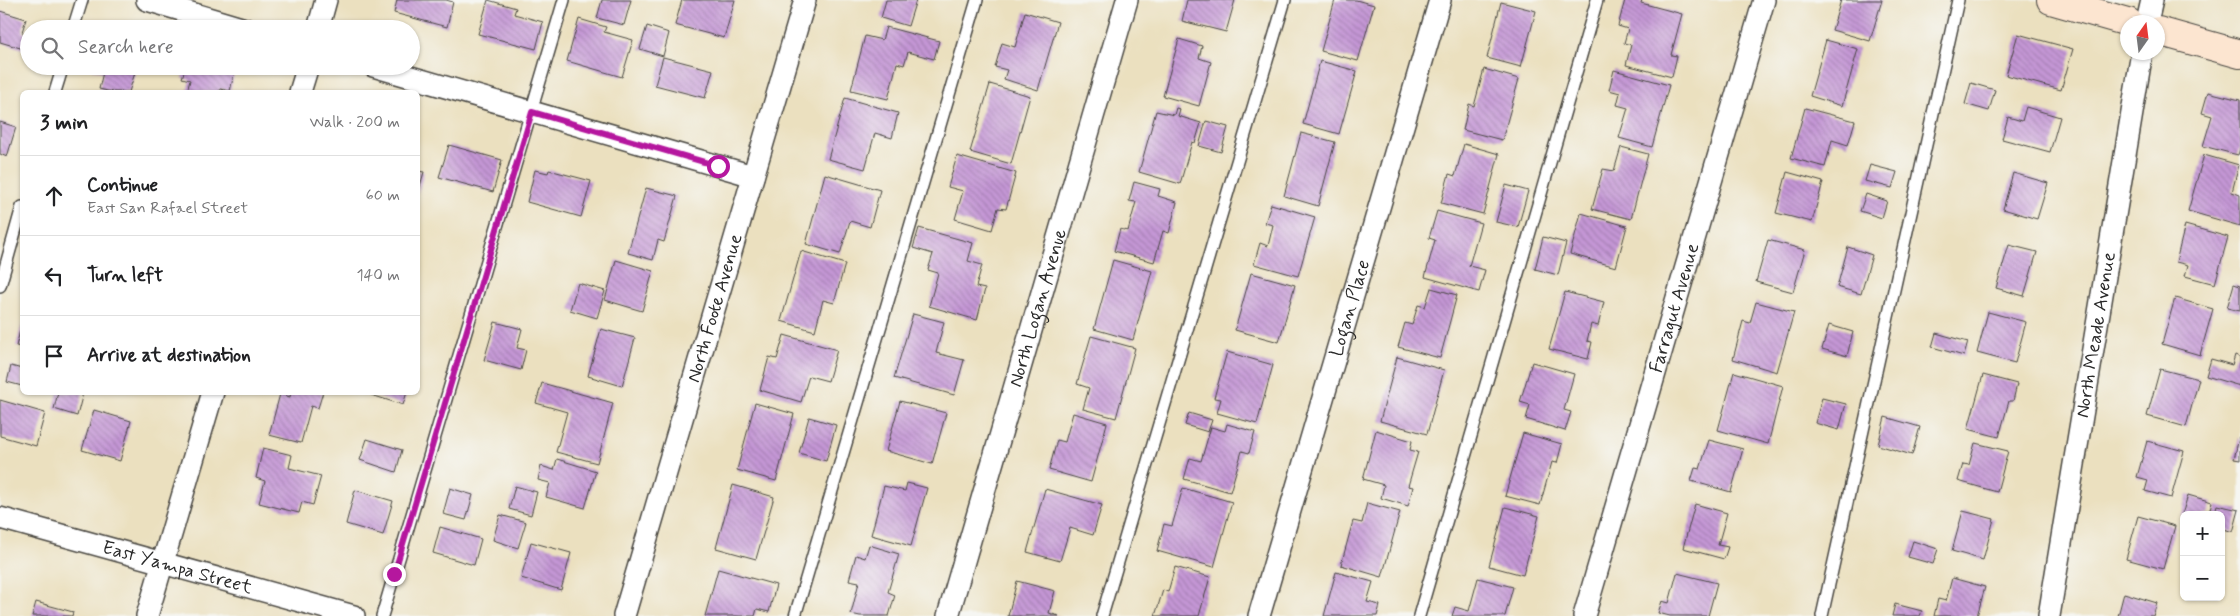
<!DOCTYPE html>
<html lang="en">
<head>
<meta charset="utf-8">
<style>
  :root { --surface:#fff; --page:#f2f2f2; --text:#202124; --muted:#757577; --line:#e0e0e0 }
  body { margin:0; font-family:Mynerve,sans-serif; background:var(--page); color:var(--text) }
  .controls { position:absolute; right:15px; bottom:15px; display:grid; overflow:hidden; border-radius:8px; box-shadow:0 1px 4px #0004 }
  .controls button { width:45px; height:45px; display:grid; place-items:center; padding:0; border:0; border-bottom:1px solid var(--line); background:var(--surface); color:var(--text); font:25px sans-serif }
  .compass { position:absolute; left:2120px; top:15px; width:45px; height:45px; border-radius:50%; background:var(--surface); box-shadow:0 1px 4px #0004; rotate:14deg }
  .stop { position:absolute; width:15px; height:15px; margin:-11px; border:4px solid #b5179e; border-radius:50%; background:#fff }
  .stop.end { background:#b5179e; border-color:#fff; box-shadow:0 1px 5px #0008 }
  .list { margin:0; padding:0; list-style:none }
  h2 { display:flex; justify-content:space-between; align-items:center; height:65px; margin:0; padding:0 20px; font-size:21px }
  h2 small { font-size:16px; font-weight:400; color:var(--muted) }
  .list li { display:grid; grid-template-columns:32px 1fr auto; gap:15px; align-items:center; box-sizing:border-box; height:80px; padding:0 20px; border-top:1px solid var(--line) }
  .list b { display:block; font-size:19px; white-space:nowrap }
  .list p { margin:0; font-size:16px; white-space:nowrap; color:var(--muted) }
  .list em { font-size:16px; font-style:normal; color:var(--muted) }
  .icon { flex:none; width:28px; height:28px; fill:none; stroke:currentColor; stroke-width:2; stroke-linecap:round; stroke-linejoin:round }
  .map { position:relative; flex:none; width:2240px; height:616px; overflow:hidden }
  .search { position:absolute; background:var(--surface); box-shadow:0 1px 4px #0004; left:20px; top:20px; width:400px; height:55px; display:flex; align-items:center; gap:12px; box-sizing:border-box; padding:0 18px; border-radius:28px; color:var(--muted); font-size:19px }
  .panel { position:absolute; background:var(--surface); box-shadow:0 1px 4px #0004; left:20px; top:90px; width:400px; height:305px; border-radius:8px }
  .map>svg:first-child { display:block }
  .building { fill:url(#building-back-hatch) }
  .lines { fill:none; stroke-linecap:round; stroke-linejoin:round }
  .lane-casing { stroke:#484641; stroke-width:14 }
  .street-casing { stroke:#484641; stroke-width:24 }
  .secondary-casing { stroke:#484641; stroke-width:30 }
  .lane { stroke:#fff; stroke-width:11 }
  .street { stroke:#fff; stroke-width:21 }
  .secondary { stroke:#fce5d0; stroke-width:28 }
  .route { stroke:#b5179e; stroke-width:6 }
  .labels { text-anchor:middle; dominant-baseline:central; stroke-width:4; stroke-linejoin:round; paint-order:stroke }
  .street-label { font-size:19px; fill:#2b2b2b; stroke:#f6f6f2 }
</style>
</head>
<body>
<div class="map">
<svg width="2240" height="616" viewBox="0 0 2240 616">
  <defs>
    <pattern id="building-back-hatch" width="6" height="6" patternUnits="userSpaceOnUse" patternTransform="scale(1.25)"><rect width="6" height="6" fill="#c597d6"/><path d="M-1 5l2 2M0 0l6 6M5-1l2 2" fill="none" stroke="#a07bae"/></pattern>
  </defs>
  <rect width="100%" height="100%" fill="#f6f6f2"/>
  <filter id="ink" filterUnits="userSpaceOnUse"><feTurbulence type="fractalNoise" baseFrequency=".02" numOctaves="2"/><feDisplacementMap in="SourceGraphic" scale="10" xChannelSelector="R" yChannelSelector="G"/><feConvolveMatrix kernelMatrix="1 2 1 2 8 2 1 2 1" color-interpolation-filters="sRGB"/></filter>
  <filter id="wash" filterUnits="userSpaceOnUse"><feTurbulence type="fractalNoise" baseFrequency=".0096" numOctaves="4" result="noise"/><feDisplacementMap in="SourceGraphic" scale="20" xChannelSelector="R" yChannelSelector="G"/><feGaussianBlur stdDeviation="1.12" result="paint"/><feColorMatrix in="noise" values="0 0 0 0 0 0 0 0 0 0 0 0 0 0 0 0 0 1.4 0 .05"/><feComposite in="paint" operator="in"/></filter>
  <g filter="url(#wash)">
    <rect width="100%" height="100%" fill="#ebe0bf"/>
    <g id="blocks">
      <g class="building">
        <polygon points="397,0 446,0 453,2 447,27 394,13"/>
        <polygon points="488,0 516,8 514,14 543,22 536,49 478,34"/>
        <polygon points="602,0 631,0 624,25 597,18"/>
        <polygon points="682,0 735,0 724,38 675,25"/>
        <polygon points="886,0 916,0 908,26 881,18"/>
        <polygon points="1187,0 1235,0 1226,32 1182,21"/>
        <polygon points="1335,0 1356,0 1374,5 1358,61 1321,51"/>
        <polygon points="1625,0 1642,0 1641,3 1682,14 1671,55 1677,56 1672,77 1626,65 1631,45 1624,43 1628,29 1618,26"/>
        <polygon points="1841,0 1882,0 1870,41 1832,30"/>
        <polygon points="1501,2 1536,11 1521,67 1487,58"/>
        <polygon points="0,11 26,19 22,32 29,34 27,50 0,42"/>
        <polygon points="1025,12 1058,22 1038,90 1004,79 1007,70 995,67 1002,43 1015,47"/>
        <polygon points="579,19 606,27 604,32 633,40 622,77 567,61"/>
        <polygon points="647,26 669,33 663,56 640,49"/>
        <polygon points="886,27 939,41 934,59 908,52 904,65 897,63 888,99 851,90 865,36 882,40"/>
        <polygon points="2018,34 2073,49 2061,90 2006,75"/>
        <polygon points="1179,39 1202,46 1199,58 1211,62 1199,106 1163,96"/>
        <polygon points="1826,40 1858,49 1842,106 1810,96"/>
        <polygon points="663,57 713,70 705,98 655,85"/>
        <polygon points="1320,61 1357,71 1339,134 1303,124"/>
        <polygon points="92,66 137,66 129,92 112,92 99,89 103,72 92,69"/>
        <polygon points="186,66 236,66 230,91 220,89 219,92 187,92 190,80 182,78"/>
        <polygon points="1484,69 1519,79 1502,140 1463,130 1469,104 1474,106"/>
        <polygon points="1614,70 1669,85 1652,147 1619,138 1628,108 1617,105 1620,93 1609,90"/>
        <polygon points="1971,83 1995,90 1989,111 1965,104"/>
        <polygon points="990,84 1030,96 1011,164 970,152"/>
        <polygon points="2208,92 2240,100 2240,148 2238,155 2203,146 2212,116 2202,113"/>
        <polygon points="845,98 898,113 892,138 875,133 865,169 828,159"/>
        <polygon points="2026,107 2060,117 2050,152 2002,139 2008,117 2022,121"/>
        <polygon points="1176,108 1180,109 1178,116 1201,123 1195,143 1192,142 1180,184 1139,172 1156,111 1174,115"/>
        <polygon points="1805,108 1855,121 1848,145 1832,140 1825,167 1791,158"/>
        <polygon points="1206,121 1228,127 1221,152 1199,146"/>
        <polygon points="0,122 16,127 7,157 0,154"/>
        <polygon points="1301,133 1335,142 1318,206 1284,196"/>
        <polygon points="1464,144 1499,154 1483,214 1441,203 1449,174 1455,176"/>
        <polygon points="449,145 502,160 493,192 439,177"/>
        <polygon points="1621,147 1648,154 1631,219 1592,209 1603,169 1614,171"/>
        <polygon points="2204,155 2239,165 2232,192 2240,195 2240,226 2188,211"/>
        <polygon points="957,156 1016,173 1006,209 998,208 992,230 955,219 963,191 948,187"/>
        <polygon points="1870,165 1897,172 1892,188 1865,181"/>
        <polygon points="535,170 548,173 549,170 591,181 581,217 527,202"/>
        <polygon points="418,171 424,172 418,193"/>
        <polygon points="1787,172 1823,182 1812,222 1776,213"/>
        <polygon points="2013,173 2048,183 2037,219 2003,209"/>
        <polygon points="825,174 880,190 870,227 850,221 840,254 806,244"/>
        <polygon points="1134,182 1160,189 1158,196 1177,202 1169,233 1163,231 1154,262 1114,251 1120,229 1128,231 1136,202 1129,201"/>
        <polygon points="1506,185 1528,191 1518,227 1496,222"/>
        <polygon points="646,188 677,196 664,242 658,240 653,260 628,253"/>
        <polygon points="1866,194 1887,201 1882,218 1860,211"/>
        <polygon points="1271,204 1315,217 1298,276 1254,264 1260,243 1268,246 1273,225 1265,223"/>
        <polygon points="1437,211 1481,223 1469,266 1485,270 1479,292 1425,277 1435,240 1429,238"/>
        <polygon points="1581,213 1627,226 1616,267 1570,254"/>
        <polygon points="2185,225 2228,237 2215,284 2185,276 2188,265 2176,262"/>
        <polygon points="919,228 973,243 968,261 982,265 976,287 985,289 977,320 929,306 938,273 928,270 933,254 913,248"/>
        <polygon points="1543,237 1566,243 1558,275 1535,269"/>
        <polygon points="1768,240 1805,250 1793,292 1756,282"/>
        <polygon points="2009,245 2037,252 2024,296 1996,288"/>
        <polygon points="1848,247 1872,255 1861,294 1837,287"/>
        <polygon points="801,251 845,264 834,303 823,300 815,331 781,321"/>
        <polygon points="616,260 653,271 642,311 605,300"/>
        <polygon points="1113,260 1152,271 1133,340 1094,329"/>
        <polygon points="1251,273 1295,285 1279,342 1235,330"/>
        <polygon points="578,283 605,291 597,318 570,310"/>
        <polygon points="2234,284 2240,286 2240,311 2227,308"/>
        <polygon points="1431,288 1457,295 1440,358 1398,347 1405,323 1412,325 1418,305 1425,307"/>
        <polygon points="1565,292 1604,302 1598,326 1591,324 1587,341 1592,342 1588,359 1549,349"/>
        <polygon points="2175,298 2213,309 2200,355 2162,344"/>
        <polygon points="1756,302 1794,312 1777,372 1733,359 1743,321 1750,323"/>
        <polygon points="1988,312 2026,322 2015,363 1977,353"/>
        <polygon points="913,314 944,322 936,353 964,360 954,395 894,378"/>
        <polygon points="495,322 522,329 517,348 526,350 521,370 484,360"/>
        <polygon points="22,324 22,347 16,346"/>
        <polygon points="1829,325 1853,332 1847,356 1822,349"/>
        <polygon points="601,329 635,338 622,386 588,376"/>
        <polygon points="1936,333 1968,342 1964,356 1932,347"/>
        <polygon points="784,335 837,350 828,381 809,376 801,402 760,390 769,357 777,359"/>
        <polygon points="1091,336 1135,348 1116,418 1083,409 1089,388 1077,384"/>
        <polygon points="1227,352 1273,365 1257,424 1217,413 1221,399 1214,398"/>
        <polygon points="2235,355 2240,357 2240,386 2206,376 2211,359 2232,365"/>
        <polygon points="1397,357 1444,370 1427,434 1380,421"/>
        <polygon points="1532,362 1574,374 1564,410 1571,412 1565,431 1526,419 1530,405 1520,402"/>
        <polygon points="11,366 22,369 22,386 7,382"/>
        <polygon points="2160,369 2199,379 2186,427 2147,416"/>
        <polygon points="1734,372 1783,386 1768,444 1718,430"/>
        <polygon points="1983,375 2017,384 2013,401 2009,401 1999,437 1968,429"/>
        <polygon points="542,383 613,403 597,463 556,452 567,412 536,403"/>
        <polygon points="58,392 83,393 77,416 54,409"/>
        <polygon points="291,392 323,392 318,408 311,406 301,443 269,435 280,394 290,397"/>
        <polygon points="362,392 407,392 403,405"/>
        <polygon points="1822,398 1846,404 1839,430 1815,423"/>
        <polygon points="0,400 45,413 36,446 0,436"/>
        <polygon points="900,401 946,413 932,464 886,451"/>
        <polygon points="755,403 794,414 776,481 737,470"/>
        <polygon points="94,410 131,421 120,461 82,450"/>
        <polygon points="1073,413 1107,423 1091,482 1049,470 1057,440 1065,442"/>
        <polygon points="1189,413 1212,420 1208,432 1185,425"/>
        <polygon points="809,417 836,425 826,461 799,453"/>
        <polygon points="1885,417 1920,427 1912,455 1878,445"/>
        <polygon points="1227,424 1255,432 1249,453 1242,451 1230,492 1184,479 1190,458 1201,461 1211,427 1225,431"/>
        <polygon points="1376,430 1412,441 1410,450 1418,452 1408,486 1413,487 1408,506 1381,498 1384,485 1363,479"/>
        <polygon points="1523,433 1562,444 1557,463 1552,462 1540,505 1505,496"/>
        <polygon points="2239,438 2240,439 2240,460 2234,459"/>
        <polygon points="367,439 402,450 396,472 360,460"/>
        <polygon points="1709,440 1743,449 1731,492 1691,481 1695,468 1700,469"/>
        <polygon points="2147,441 2184,451 2171,498 2145,491 2148,480 2137,477"/>
        <polygon points="1975,443 2008,451 1997,492 1958,481 1963,464 1969,465"/>
        <polygon points="263,448 292,455 289,468 321,476 313,505 302,502 299,513 259,503 265,481 256,478"/>
        <polygon points="557,459 596,471 585,508 546,497 550,483 538,480 541,466 554,470"/>
        <polygon points="907,483 927,488 911,546 871,535 884,486 905,491"/>
        <polygon points="733,485 774,497 756,559 716,548"/>
        <polygon points="515,486 537,492 531,515 509,509"/>
        <polygon points="450,488 473,495 466,520 443,514"/>
        <polygon points="1183,488 1232,502 1214,567 1157,551 1164,524 1172,526"/>
        <polygon points="1045,489 1102,505 1093,535 1070,528 1060,561 1027,552"/>
        <polygon points="355,490 393,501 383,535 346,524"/>
        <polygon points="2188,495 2212,502 2208,515 2184,515 2184,519 2181,518"/>
        <polygon points="1367,503 1400,512 1382,577 1341,565 1353,521 1362,523"/>
        <polygon points="1695,504 1727,513 1718,545 1728,547 1724,559 1683,548"/>
        <polygon points="2217,505 2239,510 2233,532 2221,528 2221,515 2214,515"/>
        <polygon points="1505,507 1539,516 1523,575 1489,566"/>
        <polygon points="1963,511 1994,519 1983,560 1952,551"/>
        <polygon points="500,515 526,522 518,548 493,540"/>
        <polygon points="2138,516 2175,526 2163,569 2126,559"/>
        <polygon points="440,527 481,539 474,565 433,553"/>
        <polygon points="1913,541 1938,549 1933,564 1908,557"/>
        <polygon points="531,542 571,553 561,590 521,578"/>
        <polygon points="869,545 899,554 888,592 895,595 889,616 860,616 851,614 859,582 849,580 856,555 865,558"/>
        <polygon points="1175,567 1210,577 1199,616 1155,616 1163,590 1168,592"/>
        <polygon points="718,569 776,585 769,612 757,609 755,616 705,616"/>
        <polygon points="1336,572 1373,582 1367,602 1380,605 1377,616 1324,616"/>
        <polygon points="1677,573 1717,583 1708,616 1670,616 1658,613 1662,601 1669,603"/>
        <polygon points="1478,578 1513,587 1505,616 1452,616 1455,607 1469,611"/>
        <polygon points="1952,578 1985,587 1977,616 1934,616 1938,599 1946,601"/>
        <polygon points="1017,581 1055,591 1049,613 1059,616 1008,616"/>
        <polygon points="2124,593 2157,603 2153,616 2118,616"/>
        <polygon points="36,602 73,612 72,616 32,616"/>
        <polygon points="1895,604 1922,611 1920,616 1892,616"/>
      </g>
    </g>
  </g>
  <g filter="url(#ink)">
    <use href="#blocks" fill-opacity="0" stroke="#484641" stroke-width="1"/>
    <g class="lines">
      <defs>
        <g id="lane">
          <polyline points="73,29 82,0"/>
          <polyline points="55,92 63,66"/>
          <polyline points="0,286 22,207"/>
          <polyline points="382,616 564,0"/>
          <polyline points="795,616 977,0"/>
          <polyline points="1102,616 1285,0"/>
          <polyline points="1419,616 1597,0"/>
          <polyline points="1822,616 1958,0"/>
        </g>
        <g id="street">
          <polyline points="147,0 245,29"/>
          <polyline points="2147,22 2152,0"/>
          <polyline points="318,29 326,0"/>
          <polyline points="373,66 753,176"/>
          <polyline points="300,92 308,66"/>
          <path id="s1" d="M0 518 354 616"/>
          <polyline points="147,616 213,392"/>
          <path id="s2" d="M624 616 805 0"/>
          <path id="s3" d="M948 616 1127 0"/>
          <path id="s4" d="M1259 616 1440 0"/>
          <path id="s5" d="M1584 616 1764 0"/>
          <path id="s6" d="M2049 616 2142 52"/>
        </g>
        <g id="secondary">
          <polyline points="2051,0 2128,22"/>
          <polyline points="2158,31 2240,54"/>
        </g>
      </defs>
      <use href="#lane" class="lane-casing"/>
      <use href="#street" class="street-casing"/>
      <use href="#secondary" class="secondary-casing"/>
      <use href="#lane" class="lane"/>
      <use href="#street" class="street"/>
      <use href="#secondary" class="secondary"/>
    </g>
  </g>
  <g class="lines" filter="url(#ink)">
    <polyline class="route" points="394,574 532,112 718,166"/>
  </g>
  <g class="labels">
    <g class="street-label">
      <text stroke="none"><textPath href="#s2" startOffset="321">North Foote Avenue</textPath></text>
      <text stroke="none"><textPath href="#s3" startOffset="321">North Logan Avenue</textPath></text>
      <text stroke="none"><textPath href="#s4" startOffset="321">Logan Place</textPath></text>
      <text stroke="none"><textPath href="#s5" startOffset="321">Farragut Avenue</textPath></text>
      <text stroke="none"><textPath href="#s6" startOffset="285">North Meade Avenue</textPath></text>
      <text stroke="none"><textPath href="#s1" startOffset="184">East Yampa Street</textPath></text>
    </g>
  </g>
</svg>
<div class="controls">
<button>+</button>
<button>−</button>
</div>
<svg class="compass" viewBox="-18 -18 36 36"><path d="M0-13l5 13h-10z" fill="#e53935"/><path d="M0 13l5-13h-10z" fill="#757577"/></svg>
<div class="stop" style="left:718px;top:166px"></div>
<div class="stop end" style="left:394px;top:574px"></div>
<div class="search"><svg class="icon" aria-label="search" viewBox="0 0 24 24"><circle cx="10" cy="10" r="6"/><path d="M15 15l6 6"/></svg>Search here</div>
<section class="panel">
<h2>3 min<small>Walk · 200 m</small></h2>
<ul class="list">
<li><svg class="icon" aria-label="ahead" viewBox="0 0 24 24"><path d="M12 20V5M6 11l6-6 6 6"/></svg><div><b>Continue</b><p>East San Rafael Street</p></div><em>60 m</em></li>
<li><svg class="icon" aria-label="left" viewBox="0 0 24 24"><path d="M17 20v-9H6M10 6l-5 5 5 5"/></svg><div><b>Turn left</b></div><em>140 m</em></li>
<li><svg class="icon" aria-label="arrive" viewBox="0 0 24 24"><path d="M6 21V4h12l-3 4 3 4H6"/></svg><div><b>Arrive at destination</b></div></li>
</ul>
</section>
</div>
</body>
</html>
